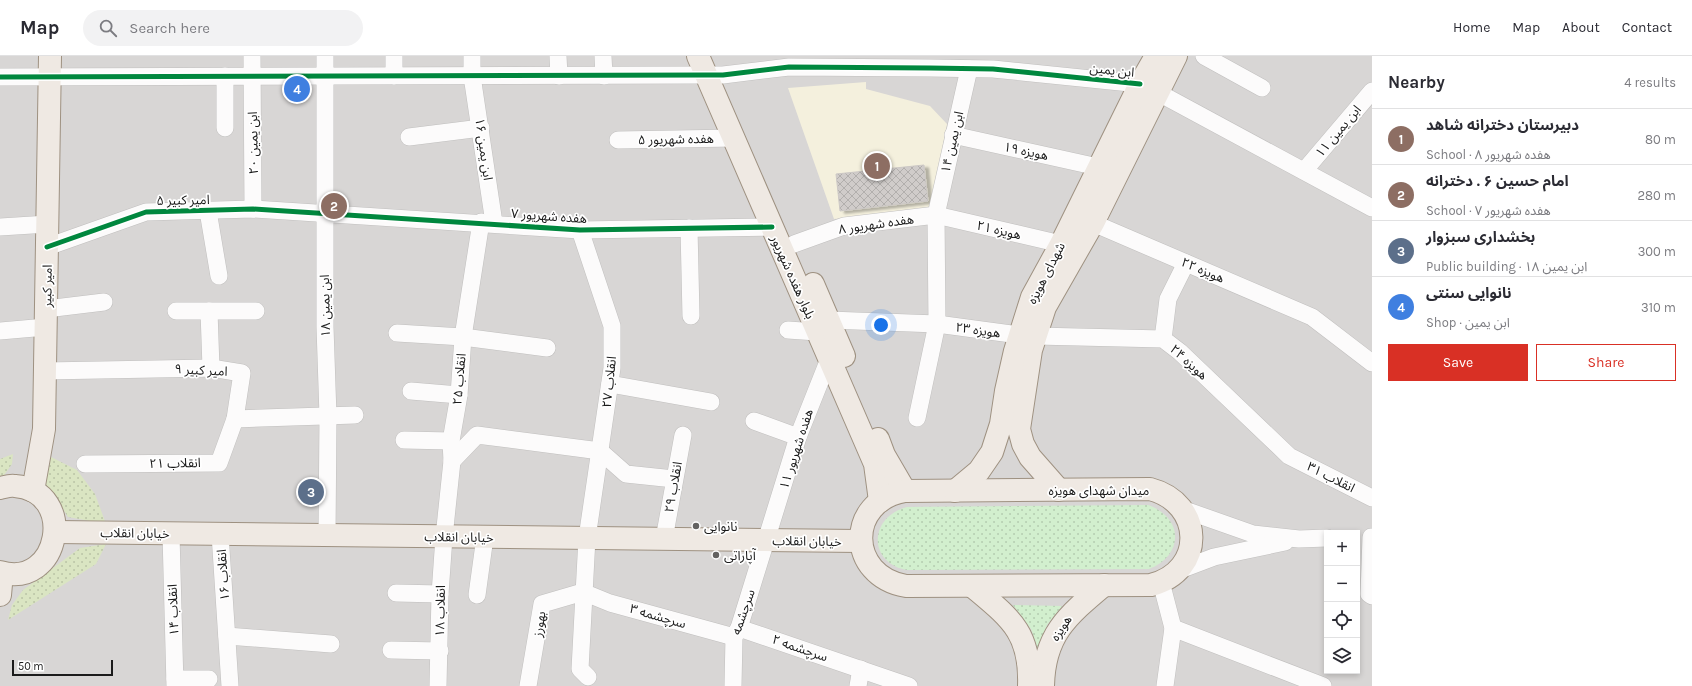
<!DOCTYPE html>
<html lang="en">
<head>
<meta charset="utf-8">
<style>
  :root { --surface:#fff; --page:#f2f2f3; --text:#2b2b33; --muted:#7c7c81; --line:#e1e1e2; --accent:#d93025 }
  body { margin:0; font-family:Karla,"Noto Sans Arabic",sans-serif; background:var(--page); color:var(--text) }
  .controls { position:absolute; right:12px; bottom:12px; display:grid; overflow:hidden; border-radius:0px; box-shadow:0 2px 6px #0003 }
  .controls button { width:36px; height:36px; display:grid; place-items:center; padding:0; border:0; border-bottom:1px solid var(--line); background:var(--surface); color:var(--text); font:20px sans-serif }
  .scale { position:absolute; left:12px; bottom:10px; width:101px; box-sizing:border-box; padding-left:4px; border:2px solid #1b1b1b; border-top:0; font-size:11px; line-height:14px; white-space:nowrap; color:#1b1b1b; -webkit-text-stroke:3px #fff; paint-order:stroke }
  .you { position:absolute; left:881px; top:269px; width:14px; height:14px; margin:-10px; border:3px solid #fff; border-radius:50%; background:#1a73e8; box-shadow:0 0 0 6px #1a73e833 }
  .badge { display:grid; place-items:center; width:26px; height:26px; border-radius:50%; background:var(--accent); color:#fff; font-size:13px; font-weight:700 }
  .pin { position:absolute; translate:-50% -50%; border:2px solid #fff; box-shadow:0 1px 4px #0006 }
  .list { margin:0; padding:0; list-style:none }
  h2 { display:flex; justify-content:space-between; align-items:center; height:52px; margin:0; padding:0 16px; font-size:17px }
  h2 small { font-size:13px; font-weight:400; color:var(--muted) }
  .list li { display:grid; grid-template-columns:26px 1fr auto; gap:12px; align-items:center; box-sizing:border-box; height:56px; padding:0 16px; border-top:1px solid var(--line) }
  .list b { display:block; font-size:15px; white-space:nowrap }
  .list p { margin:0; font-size:13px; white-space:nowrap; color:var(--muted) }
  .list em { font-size:13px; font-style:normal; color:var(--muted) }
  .actions { display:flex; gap:8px; padding:12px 16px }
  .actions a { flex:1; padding:9px 0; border:1px solid var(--accent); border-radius:0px; text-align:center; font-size:14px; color:var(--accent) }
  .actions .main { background:var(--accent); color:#fff }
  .icon { flex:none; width:22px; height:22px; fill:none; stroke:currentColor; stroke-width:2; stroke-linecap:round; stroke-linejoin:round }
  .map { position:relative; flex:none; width:1372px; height:630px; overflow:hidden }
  header { display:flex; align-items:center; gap:24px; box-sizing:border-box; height:56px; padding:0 20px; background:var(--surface); border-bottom:1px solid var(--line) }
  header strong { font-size:19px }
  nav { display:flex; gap:22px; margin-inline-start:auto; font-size:14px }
  .search { width:280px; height:36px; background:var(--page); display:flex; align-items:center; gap:10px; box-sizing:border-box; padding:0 14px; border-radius:22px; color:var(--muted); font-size:15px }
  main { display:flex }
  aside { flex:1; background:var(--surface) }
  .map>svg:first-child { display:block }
  .residential { fill:#d8d6d5; fill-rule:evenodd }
  .education { fill:#f4f0dd }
  .grass { fill:url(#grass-dots) }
  .park { fill:url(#park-dots) }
  .building { fill:url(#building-cross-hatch); stroke:#ccc8c5; filter:url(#shadow) }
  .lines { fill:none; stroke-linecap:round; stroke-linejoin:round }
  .minor-casing { stroke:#c0bfbe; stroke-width:18 }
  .major-casing { stroke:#9e9181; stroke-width:24 }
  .minor { stroke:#fcfbfb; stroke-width:17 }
  .major { stroke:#efe9e3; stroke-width:22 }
  .cycleway-casing { stroke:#fff; stroke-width:8 }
  .cycleway { stroke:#00873e; stroke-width:5 }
  .poi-dot { fill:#636261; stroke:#fff; stroke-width:1.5 }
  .labels { text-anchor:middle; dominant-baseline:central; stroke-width:3.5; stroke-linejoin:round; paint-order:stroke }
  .street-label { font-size:13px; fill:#1b1b1b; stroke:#fff }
  .poi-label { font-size:13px; fill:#1b1b1b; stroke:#fff; text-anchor:start }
</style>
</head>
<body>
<header>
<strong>Map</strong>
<div class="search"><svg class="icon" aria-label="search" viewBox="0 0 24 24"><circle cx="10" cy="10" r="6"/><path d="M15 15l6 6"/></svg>Search here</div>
<nav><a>Home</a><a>Map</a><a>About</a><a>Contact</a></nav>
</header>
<main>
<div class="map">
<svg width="1372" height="630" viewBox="0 0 1372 630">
  <defs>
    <pattern id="grass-dots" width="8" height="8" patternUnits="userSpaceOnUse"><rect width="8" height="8" fill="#dae5c2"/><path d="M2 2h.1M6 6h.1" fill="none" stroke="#bac4a6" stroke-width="1.8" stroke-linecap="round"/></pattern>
    <pattern id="park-dots" width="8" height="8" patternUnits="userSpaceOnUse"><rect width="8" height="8" fill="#d2efce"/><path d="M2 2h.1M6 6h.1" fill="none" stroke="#b4ccb0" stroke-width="1.8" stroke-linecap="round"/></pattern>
    <pattern id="building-cross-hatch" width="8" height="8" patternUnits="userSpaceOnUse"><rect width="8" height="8" fill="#d0ccca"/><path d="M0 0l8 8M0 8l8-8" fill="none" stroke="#b2afad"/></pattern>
    <filter id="shadow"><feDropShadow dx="4.5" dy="2.5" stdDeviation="1" flood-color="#0004"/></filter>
  </defs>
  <rect width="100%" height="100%" fill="#e9e6e3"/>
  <path class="residential" d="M0 0H1372V630H0ZM1327 477H1357V615H1327Z"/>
  <polygon class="education" points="866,26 866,33 930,50 947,68 931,153 834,163 788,32"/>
  <g class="grass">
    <polygon points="13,398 12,408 0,425 0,403"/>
    <polygon points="45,398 77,414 95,438 106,468 68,461 56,442 41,425"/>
    <polygon points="106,488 96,508 8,564 12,549 23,534 80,492"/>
  </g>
  <g class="park">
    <path d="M1148 449C1184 462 1184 499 1149 513L907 514C869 508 867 462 907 451Z"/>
    <polygon points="1013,549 1062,550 1047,569 1038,593 1031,573"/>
  </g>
  <polygon class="building" points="924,109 928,145 840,155 836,118"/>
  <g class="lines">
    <defs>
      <g id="minor">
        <polyline points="252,0 253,153"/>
        <polyline points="325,0 325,271 328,360 327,480"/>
        <polyline points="472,0 472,20 494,167"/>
        <polyline points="558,0 559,20"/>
        <polyline points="603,0 604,20"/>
        <polyline points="1204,0 1262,32"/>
        <polyline points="225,20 225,72"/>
        <polyline points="394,20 394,0"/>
        <polyline points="0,21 707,19 723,19 789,11 930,12 993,13 1140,28"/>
        <polyline points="1157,36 1372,152"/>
        <polyline points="953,79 1098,111"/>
        <polyline points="409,81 481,72"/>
        <polyline points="618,84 734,82"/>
        <polyline points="1304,115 1372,35"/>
        <polyline points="208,155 219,220"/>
        <polyline points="1093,167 1312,261 1372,307"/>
        <polyline points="0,171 48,168"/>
        <polyline points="689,172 691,260"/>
        <polyline points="580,174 612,270 612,312 587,482 580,613 588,621"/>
        <polyline points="794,188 844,170 936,159 1061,188"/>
        <polyline points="47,191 146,156 253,153 580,174 772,171"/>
        <polyline points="46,253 104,246"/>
        <polyline points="176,255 256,255"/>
        <polyline points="209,255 211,312"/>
        <polyline points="829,264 937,268 1019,279"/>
        <polyline points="788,274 817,276"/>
        <polyline points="0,275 46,271"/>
        <polyline points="397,277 463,281 547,292"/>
        <polyline points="1036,280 1163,283 1180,296 1289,400 1372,442"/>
        <polyline points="1163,283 1168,243 1186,207"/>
        <polyline points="45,315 211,312 242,317 235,363 355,359"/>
        <polyline points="610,328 711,346"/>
        <polyline points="411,335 459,339"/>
        <polyline points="917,362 937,268 936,159 969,13"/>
        <polyline points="754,365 798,381"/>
        <polyline points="404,384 451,385"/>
        <polyline points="452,405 477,379 600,395 626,418 674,423"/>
        <polyline points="85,408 219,407 235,363"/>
        <polyline points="1182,453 1253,478 1299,483 1327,482"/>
        <polyline points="171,478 175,630"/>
        <polyline points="220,478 230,630"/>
        <polyline points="1371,481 1369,538 1372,540"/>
        <polyline points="664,483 683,379"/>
        <polyline points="1177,515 1214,501 1285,486"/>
        <polyline points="1161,526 1173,572 1165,630"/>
        <polyline points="583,536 610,547 734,581"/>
        <polyline points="396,537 440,538"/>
        <polyline points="477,539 485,481"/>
        <polyline points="739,572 909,630"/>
        <polyline points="1173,572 1323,630"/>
        <polyline points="227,580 331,588"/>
        <polyline points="391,594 440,595"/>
        <polyline points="175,623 209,623"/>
        <polyline points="438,630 440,538 444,481 452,405 451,385 459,339 463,281 481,166"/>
        <polyline points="528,630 542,548 583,536"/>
        <polyline points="733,630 734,581 739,572 798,381 829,303"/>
        <polyline points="858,630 861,613"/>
      </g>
      <g id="major">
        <polyline points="698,0 875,408 880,445"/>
        <polyline points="813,228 844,300"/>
        <polyline points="878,383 884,399 905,435"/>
        <path d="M0 432C5 431 10 429 15 430 78 435 60 534 0 516"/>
        <path d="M1150 433C1204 447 1206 515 1151 529L906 530C847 520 846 445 905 435Z"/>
        <polyline points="1059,434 1030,401 1023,388 1019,373 1031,294 1045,251 1093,167 1176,0"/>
        <polyline points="33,435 44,373 50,0"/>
        <polyline points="955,435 979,415 992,396 1001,368 1006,335 1015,295 1032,241 1061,188 1140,28 1156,0"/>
        <polyline points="56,476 861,485"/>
        <path d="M972 530C1010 562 1031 576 1029 630"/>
        <polyline points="0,539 2,517"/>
        <path d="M1043 630C1044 579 1067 560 1104 529"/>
      </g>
    </defs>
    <use href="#minor" class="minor-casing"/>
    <use href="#major" class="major-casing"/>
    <use href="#minor" class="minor"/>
    <use href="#major" class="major"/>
    <defs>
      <g id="cycleway">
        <polyline points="0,21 707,19 723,19 789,11 930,12 993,13 1140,28"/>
        <polyline points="47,191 146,156 253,153 580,174 772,171"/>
      </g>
    </defs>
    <use href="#cycleway" class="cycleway-casing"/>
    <use href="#cycleway" class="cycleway"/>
  </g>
  <g class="poi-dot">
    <circle cx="696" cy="470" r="4"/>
    <circle cx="716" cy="499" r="4"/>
  </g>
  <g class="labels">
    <g class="street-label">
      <text transform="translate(1112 14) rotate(6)">ابن یمین</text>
      <text transform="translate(1338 75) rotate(-50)">ابن یمین ۱۱</text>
      <text transform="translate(676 83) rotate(-1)">هفده شهریور ۵</text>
      <text transform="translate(952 86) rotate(-77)">ابن یمین ۱۴</text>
      <text transform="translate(253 87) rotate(-91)">ابن یمین ۲۰</text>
      <text transform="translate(484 93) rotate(82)">ابن یمین ۱۶</text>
      <text transform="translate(1026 95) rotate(12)">هویزه ۱۹</text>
      <text transform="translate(183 144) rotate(-1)">امیر کبیر ۵</text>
      <text transform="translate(549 160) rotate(4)">هفده شهریور ۷</text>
      <text transform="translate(876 168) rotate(-8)">هفده شهریور ۸</text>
      <text transform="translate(999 174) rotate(13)">هویزه ۲۱</text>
      <text transform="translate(1203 214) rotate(23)">هویزه ۲۲</text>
      <text transform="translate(1046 217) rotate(-63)">شهدای هویزه</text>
      <text transform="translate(793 221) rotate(66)">بلوار هفده شهریور</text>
      <text transform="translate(47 230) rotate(-89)">امیر کبیر</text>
      <text transform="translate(325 250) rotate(-91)">ابن یمین ۱۸</text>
      <text transform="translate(978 274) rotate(8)">هویزه ۲۳</text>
      <text transform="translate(1189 306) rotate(42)">هویزه ۲۴</text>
      <text transform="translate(201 314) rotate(3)">امیر کبیر ۹</text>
      <text transform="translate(459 323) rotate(-85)">انقلاب ۲۵</text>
      <text transform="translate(609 326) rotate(-84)">انقلاب ۲۷</text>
      <text transform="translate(796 393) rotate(-72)">هفده شهریور ۱۱</text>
      <text transform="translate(175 407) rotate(-1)">انقلاب ۲۱</text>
      <text transform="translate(1331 421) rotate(27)">انقلاب ۳۱</text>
      <text transform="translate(673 431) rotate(-80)">انقلاب ۲۹</text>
      <text x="1099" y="434">میدان شهدای هویزه</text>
      <text transform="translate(135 477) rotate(1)">خیابان انقلاب</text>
      <text transform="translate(459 481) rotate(1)">خیابان انقلاب</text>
      <text transform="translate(807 485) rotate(1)">خیابان انقلاب</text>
      <text transform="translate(223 519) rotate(-94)">انقلاب ۱۶</text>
      <text transform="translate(173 554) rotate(-92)">انقلاب ۱۴</text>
      <text transform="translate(440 555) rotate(-89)">انقلاب ۱۸</text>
      <text transform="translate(743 556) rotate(-71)">سرچشمه</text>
      <text transform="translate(658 560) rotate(16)">سرچشمه ۳</text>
      <text transform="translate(539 568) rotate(-81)">بهورز</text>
      <text transform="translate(1061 572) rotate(-57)">هویزه</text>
      <text transform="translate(800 592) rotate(19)">سرچشمه ۲</text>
    </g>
    <g class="poi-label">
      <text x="704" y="470">نانوایی</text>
      <text x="724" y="499">آپاراتی</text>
    </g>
  </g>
</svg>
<div class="controls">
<button>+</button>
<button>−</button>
<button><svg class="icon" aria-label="locate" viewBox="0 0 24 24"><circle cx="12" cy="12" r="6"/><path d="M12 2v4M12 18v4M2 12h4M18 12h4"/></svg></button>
<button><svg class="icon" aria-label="layers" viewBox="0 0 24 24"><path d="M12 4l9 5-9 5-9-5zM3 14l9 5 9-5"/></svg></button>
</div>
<div class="scale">50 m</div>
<div class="you"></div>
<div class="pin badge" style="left:877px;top:110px;background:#8d6e63">1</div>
<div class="pin badge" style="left:334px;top:150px;background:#8d6e63">2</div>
<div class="pin badge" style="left:311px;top:436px;background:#5c6f8a">3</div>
<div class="pin badge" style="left:297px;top:33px;background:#3f7fe0">4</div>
</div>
<aside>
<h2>Nearby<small>4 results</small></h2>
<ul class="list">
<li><span class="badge" style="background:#8d6e63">1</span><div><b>دبیرستان دخترانه شاهد</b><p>School · هفده شهریور ۸</p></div><em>80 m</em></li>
<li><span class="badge" style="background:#8d6e63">2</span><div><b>امام حسین ۶ . دخترانه</b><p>School · هفده شهریور ۷</p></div><em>280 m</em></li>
<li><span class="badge" style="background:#5c6f8a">3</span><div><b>بخشداری سبزوار</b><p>Public building · ابن یمین ۱۸</p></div><em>300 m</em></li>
<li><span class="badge" style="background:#3f7fe0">4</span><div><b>نانوایی سنتی</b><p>Shop · ابن یمین</p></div><em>310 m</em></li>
</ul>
<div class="actions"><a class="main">Save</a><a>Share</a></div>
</aside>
</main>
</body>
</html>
